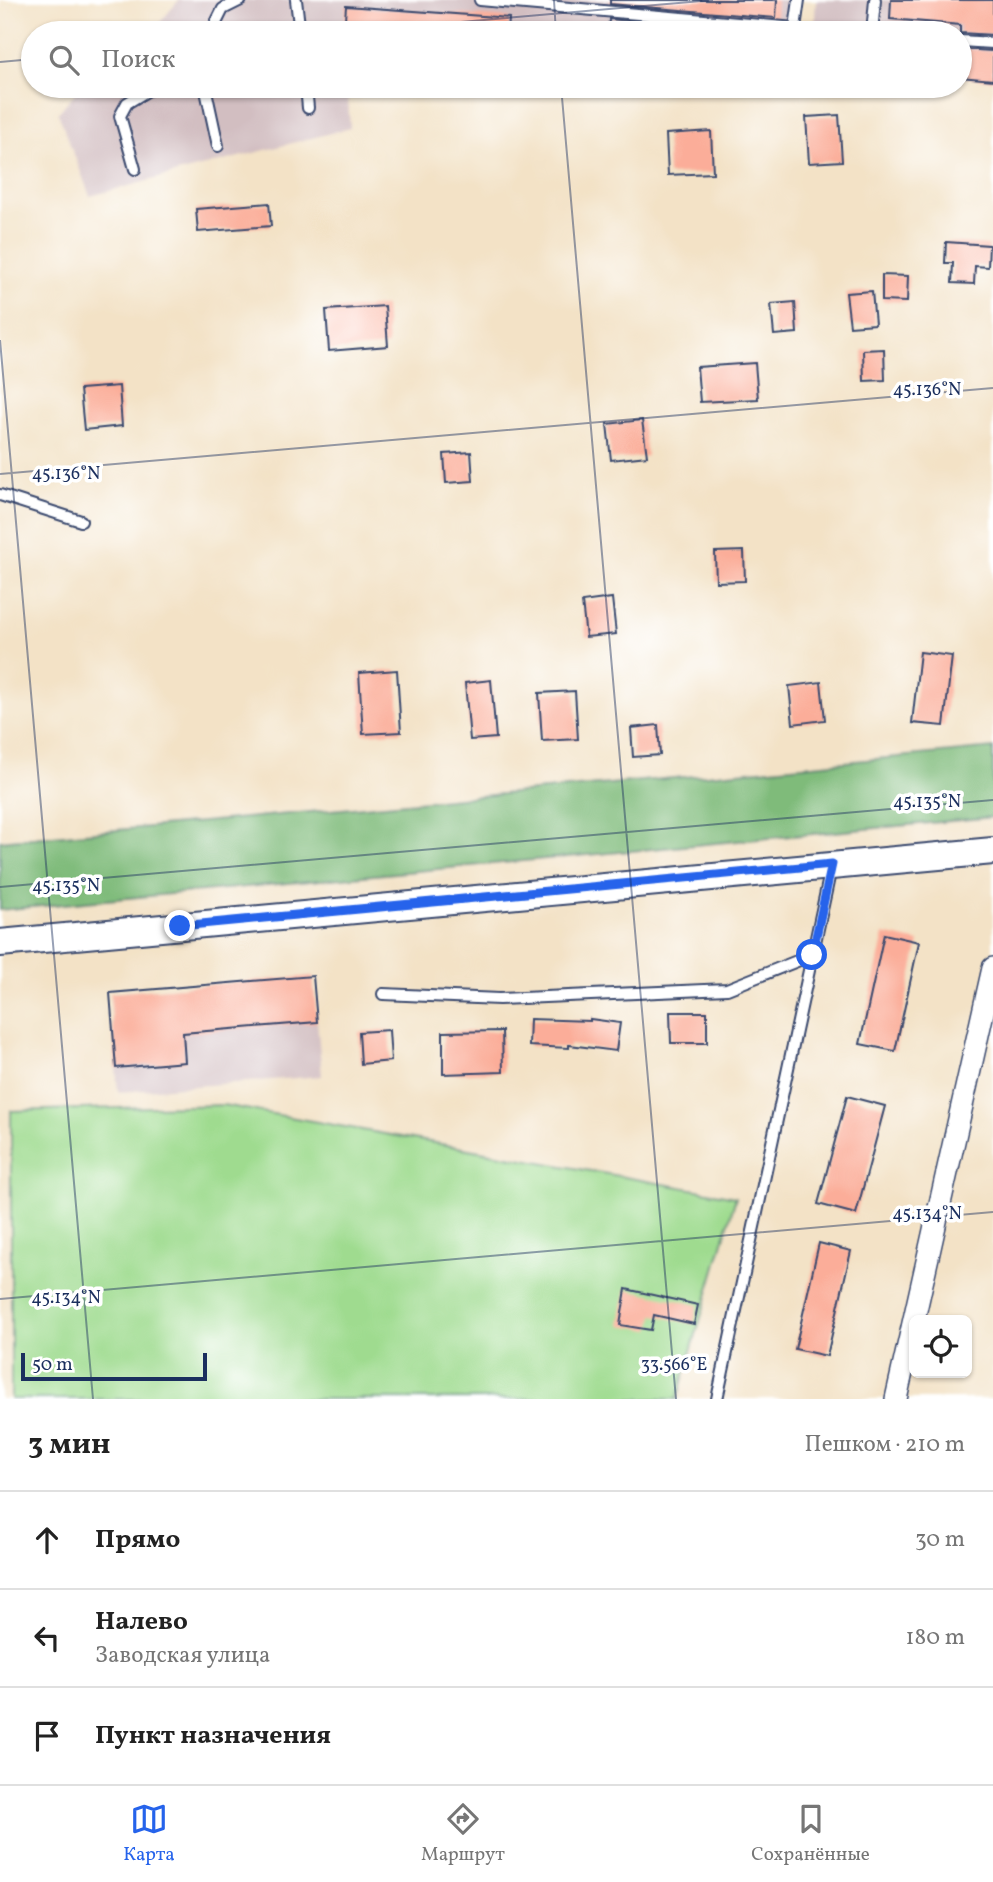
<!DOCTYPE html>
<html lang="ru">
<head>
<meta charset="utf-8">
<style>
  :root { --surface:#fff; --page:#f2f2f2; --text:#222; --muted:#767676; --line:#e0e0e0; --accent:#2563eb }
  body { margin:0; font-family:Vollkorn,serif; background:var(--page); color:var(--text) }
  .controls { position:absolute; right:21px; bottom:21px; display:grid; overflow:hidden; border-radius:10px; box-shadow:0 2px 5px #0004 }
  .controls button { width:63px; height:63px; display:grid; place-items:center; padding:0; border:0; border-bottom:2px solid var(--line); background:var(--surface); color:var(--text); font:35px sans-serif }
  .scale { position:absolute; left:21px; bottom:18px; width:186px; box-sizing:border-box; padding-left:7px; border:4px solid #1b2f5e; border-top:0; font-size:19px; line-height:24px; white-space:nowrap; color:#1b2f5e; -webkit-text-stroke:5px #fff; paint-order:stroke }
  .stop { position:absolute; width:21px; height:21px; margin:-16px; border:5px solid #2563eb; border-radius:50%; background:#fff }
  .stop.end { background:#2563eb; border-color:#fff; box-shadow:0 2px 7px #0008 }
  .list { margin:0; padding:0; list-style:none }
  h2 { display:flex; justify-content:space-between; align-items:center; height:91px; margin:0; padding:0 28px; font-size:30px }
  h2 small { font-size:23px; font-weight:400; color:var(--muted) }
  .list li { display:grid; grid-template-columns:46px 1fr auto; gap:21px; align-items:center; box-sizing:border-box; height:98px; padding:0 28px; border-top:2px solid var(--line) }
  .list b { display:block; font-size:26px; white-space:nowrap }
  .list p { margin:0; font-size:23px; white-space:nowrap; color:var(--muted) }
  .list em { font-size:23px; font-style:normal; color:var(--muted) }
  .icon { flex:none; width:38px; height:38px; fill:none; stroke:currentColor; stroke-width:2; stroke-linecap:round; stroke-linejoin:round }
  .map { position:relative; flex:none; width:993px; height:1399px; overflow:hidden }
  .search { position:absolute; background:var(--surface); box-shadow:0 2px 5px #0004; left:21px; right:21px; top:21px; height:77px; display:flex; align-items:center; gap:18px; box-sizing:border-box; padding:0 24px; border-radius:38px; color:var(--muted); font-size:26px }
  .sheet { height:385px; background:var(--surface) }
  nav { display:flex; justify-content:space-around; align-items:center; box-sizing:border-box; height:98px; border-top:2px solid var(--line); background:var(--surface); font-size:19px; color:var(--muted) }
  nav a { display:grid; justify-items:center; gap:4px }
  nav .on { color:var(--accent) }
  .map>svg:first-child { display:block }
  .industrial { fill:#d2bec1 }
  .green { fill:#9fdb8f; stroke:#5d8576; stroke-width:2 }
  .forest { fill:#7fbb7a; stroke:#4d756c; stroke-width:2 }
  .building { fill:#fbad99 }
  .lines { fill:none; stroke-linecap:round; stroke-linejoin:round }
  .service-casing { stroke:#3b4a6e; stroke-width:14 }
  .minor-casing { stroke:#3b4a6e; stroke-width:24 }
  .tertiary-casing { stroke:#3b4a6e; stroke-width:30 }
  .service { stroke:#fff; stroke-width:10 }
  .minor { stroke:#fff; stroke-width:21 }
  .tertiary { stroke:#fff; stroke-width:26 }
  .route { stroke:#2563eb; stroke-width:9 }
  .ticks { fill:none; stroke:#1b2f5e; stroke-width:2; stroke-opacity:0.45 }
  .ticks-label { font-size:18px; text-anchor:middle; fill:#1b2f5e; stroke:#fff; stroke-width:7; stroke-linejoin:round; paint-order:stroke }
</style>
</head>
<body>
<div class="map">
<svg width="993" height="1399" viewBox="0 0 993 1399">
  <rect width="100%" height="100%" fill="#fff"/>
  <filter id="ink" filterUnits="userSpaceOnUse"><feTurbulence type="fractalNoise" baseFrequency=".0143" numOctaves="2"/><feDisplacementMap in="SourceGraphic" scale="14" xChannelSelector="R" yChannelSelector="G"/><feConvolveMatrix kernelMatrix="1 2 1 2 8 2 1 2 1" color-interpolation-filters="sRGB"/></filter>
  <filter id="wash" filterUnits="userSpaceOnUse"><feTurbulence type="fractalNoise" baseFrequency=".00686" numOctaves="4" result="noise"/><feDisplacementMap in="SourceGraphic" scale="28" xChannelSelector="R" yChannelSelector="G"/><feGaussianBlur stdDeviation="1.57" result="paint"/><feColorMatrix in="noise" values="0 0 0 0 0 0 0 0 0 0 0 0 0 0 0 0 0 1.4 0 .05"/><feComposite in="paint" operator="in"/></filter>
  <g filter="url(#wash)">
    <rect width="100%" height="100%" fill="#f3e2c6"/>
    <g class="industrial">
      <polygon points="179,0 798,0 794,33 151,33"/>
      <polygon points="816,0 993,0 993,80 960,77 960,33 814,33"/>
      <polygon points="81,86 347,86 350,128 90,196 58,113"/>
      <polygon points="313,976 322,1076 118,1092 110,993"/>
    </g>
    <polygon class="green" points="223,1105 736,1197 677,1399 11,1399 11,1111"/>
    <polygon class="forest" points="993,748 993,817 0,910 0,841"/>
    <g id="blocks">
      <g class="building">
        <polygon points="610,0 777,0 776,18 610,4"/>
        <polygon points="891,0 993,0 993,35 960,33 960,25 890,19"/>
        <polygon points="346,6 509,18 508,33 344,33"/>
        <polygon points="609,19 765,33 608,33"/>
        <polygon points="960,49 993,51 993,80 960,77"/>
        <polygon points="839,115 842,161 809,163 806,117"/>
        <polygon points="711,131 713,173 668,175 666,134"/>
        <polygon points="269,203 271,226 198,232 196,209"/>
        <polygon points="946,242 989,245 988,267 975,266 974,284 952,283 953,263 945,263"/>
        <polygon points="882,275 908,276 907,302 882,301"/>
        <polygon points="872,291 875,324 850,326 846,293"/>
        <polygon points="795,302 797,333 774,335 771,304"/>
        <polygon points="385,306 388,346 329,351 326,310"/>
        <polygon points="884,349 885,380 864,381 863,350"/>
        <polygon points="755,363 758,399 700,402 697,367"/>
        <polygon points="119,386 122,426 84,430 80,389"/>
        <polygon points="642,420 647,456 611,460 607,424"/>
        <polygon points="471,452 473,481 446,483 444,454"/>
        <polygon points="744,551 745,581 716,582 715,552"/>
        <polygon points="612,598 616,634 586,637 582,602"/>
        <polygon points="920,652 952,656 944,726 912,723"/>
        <polygon points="397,670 401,732 363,734 359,673"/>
        <polygon points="491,680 496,738 470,740 465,683"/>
        <polygon points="821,682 825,720 793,724 789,686"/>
        <polygon points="575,691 578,739 542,741 539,693"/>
        <polygon points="658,725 660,755 633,757 631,728"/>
        <polygon points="884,934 919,942 895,1051 860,1044"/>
        <polygon points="313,976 317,1022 183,1033 185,1062 116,1068 110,993"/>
        <polygon points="670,1012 707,1012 707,1043 671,1043"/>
        <polygon points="530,1019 590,1021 590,1019 620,1023 616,1051 569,1045 569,1048 529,1046"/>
        <polygon points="389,1030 391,1061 361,1064 359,1032"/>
        <polygon points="502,1031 503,1072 443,1074 443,1032"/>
        <polygon points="847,1096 885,1106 856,1214 818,1204"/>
        <polygon points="819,1243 851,1251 827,1356 795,1349"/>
        <polygon points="626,1289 698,1305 694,1324 654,1315 651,1330 620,1325"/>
      </g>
    </g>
  </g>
  <g filter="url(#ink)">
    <use href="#blocks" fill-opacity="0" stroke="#3b4a6e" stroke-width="2"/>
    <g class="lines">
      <defs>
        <g id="service">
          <polyline points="296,0 300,33"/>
          <polyline points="480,0 795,28 799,0"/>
          <polyline points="211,33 223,9 241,0"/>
          <polyline points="872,33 875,0"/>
          <polyline points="960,41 993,43"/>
          <polyline points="205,86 218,146"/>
          <polyline points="306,86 308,108"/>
          <polyline points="135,169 120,116 127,103 155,86"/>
          <polyline points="0,495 81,521"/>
          <polyline points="383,994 499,999 727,989 812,955"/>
          <polyline points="717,1399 831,868"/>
        </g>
        <polyline id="minor" points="896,1399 993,968"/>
        <polyline id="tertiary" points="0,943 993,851"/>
      </defs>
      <use href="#service" class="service-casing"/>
      <use href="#minor" class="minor-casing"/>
      <use href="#tertiary" class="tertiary-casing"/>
      <use href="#service" class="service"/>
      <use href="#minor" class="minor"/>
      <use href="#tertiary" class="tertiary"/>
    </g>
  </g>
  <g class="lines" filter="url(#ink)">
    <polyline class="route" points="180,926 832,864 812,955"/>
  </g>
  <path class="ticks" d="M554 0 556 33M333 33 713 0M0 62 33 59M561 86 676 1399M0 340 93 1399M0 474 993 388M0 887 993 800M0 1299 993 1212"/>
  <g class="ticks-label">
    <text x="927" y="395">45.136°N</text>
    <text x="66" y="479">45.136°N</text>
    <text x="927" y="807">45.135°N</text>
    <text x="66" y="891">45.135°N</text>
    <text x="927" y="1219">45.134°N</text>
    <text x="66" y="1303">45.134°N</text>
    <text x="674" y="1370">33.566°E</text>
  </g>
</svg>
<div class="controls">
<button><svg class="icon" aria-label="locate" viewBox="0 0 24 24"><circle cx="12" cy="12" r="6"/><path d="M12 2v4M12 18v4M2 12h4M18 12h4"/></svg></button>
</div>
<div class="scale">50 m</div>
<div class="stop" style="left:812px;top:955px"></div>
<div class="stop end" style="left:180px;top:926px"></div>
<div class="search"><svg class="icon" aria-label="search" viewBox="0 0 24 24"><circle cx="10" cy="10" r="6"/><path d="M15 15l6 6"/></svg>Поиск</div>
</div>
<section class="sheet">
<h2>3 мин<small>Пешком · 210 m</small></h2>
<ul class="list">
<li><svg class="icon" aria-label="ahead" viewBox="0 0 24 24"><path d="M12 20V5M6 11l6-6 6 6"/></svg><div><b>Прямо</b></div><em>30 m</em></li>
<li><svg class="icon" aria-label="left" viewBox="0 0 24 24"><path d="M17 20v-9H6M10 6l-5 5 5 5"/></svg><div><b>Налево</b><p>Заводская улица</p></div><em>180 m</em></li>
<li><svg class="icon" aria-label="arrive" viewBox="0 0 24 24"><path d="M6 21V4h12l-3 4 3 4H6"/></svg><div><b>Пункт назначения</b></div></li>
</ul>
</section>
<nav>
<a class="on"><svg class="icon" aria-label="map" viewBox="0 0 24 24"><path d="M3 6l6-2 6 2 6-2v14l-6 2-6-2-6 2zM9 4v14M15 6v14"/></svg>Карта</a>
<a><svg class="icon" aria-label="directions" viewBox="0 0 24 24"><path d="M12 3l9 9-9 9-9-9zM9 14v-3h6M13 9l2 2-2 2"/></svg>Маршрут</a>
<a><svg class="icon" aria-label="saved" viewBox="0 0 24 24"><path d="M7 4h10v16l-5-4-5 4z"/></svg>Сохранённые</a>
</nav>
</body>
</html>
